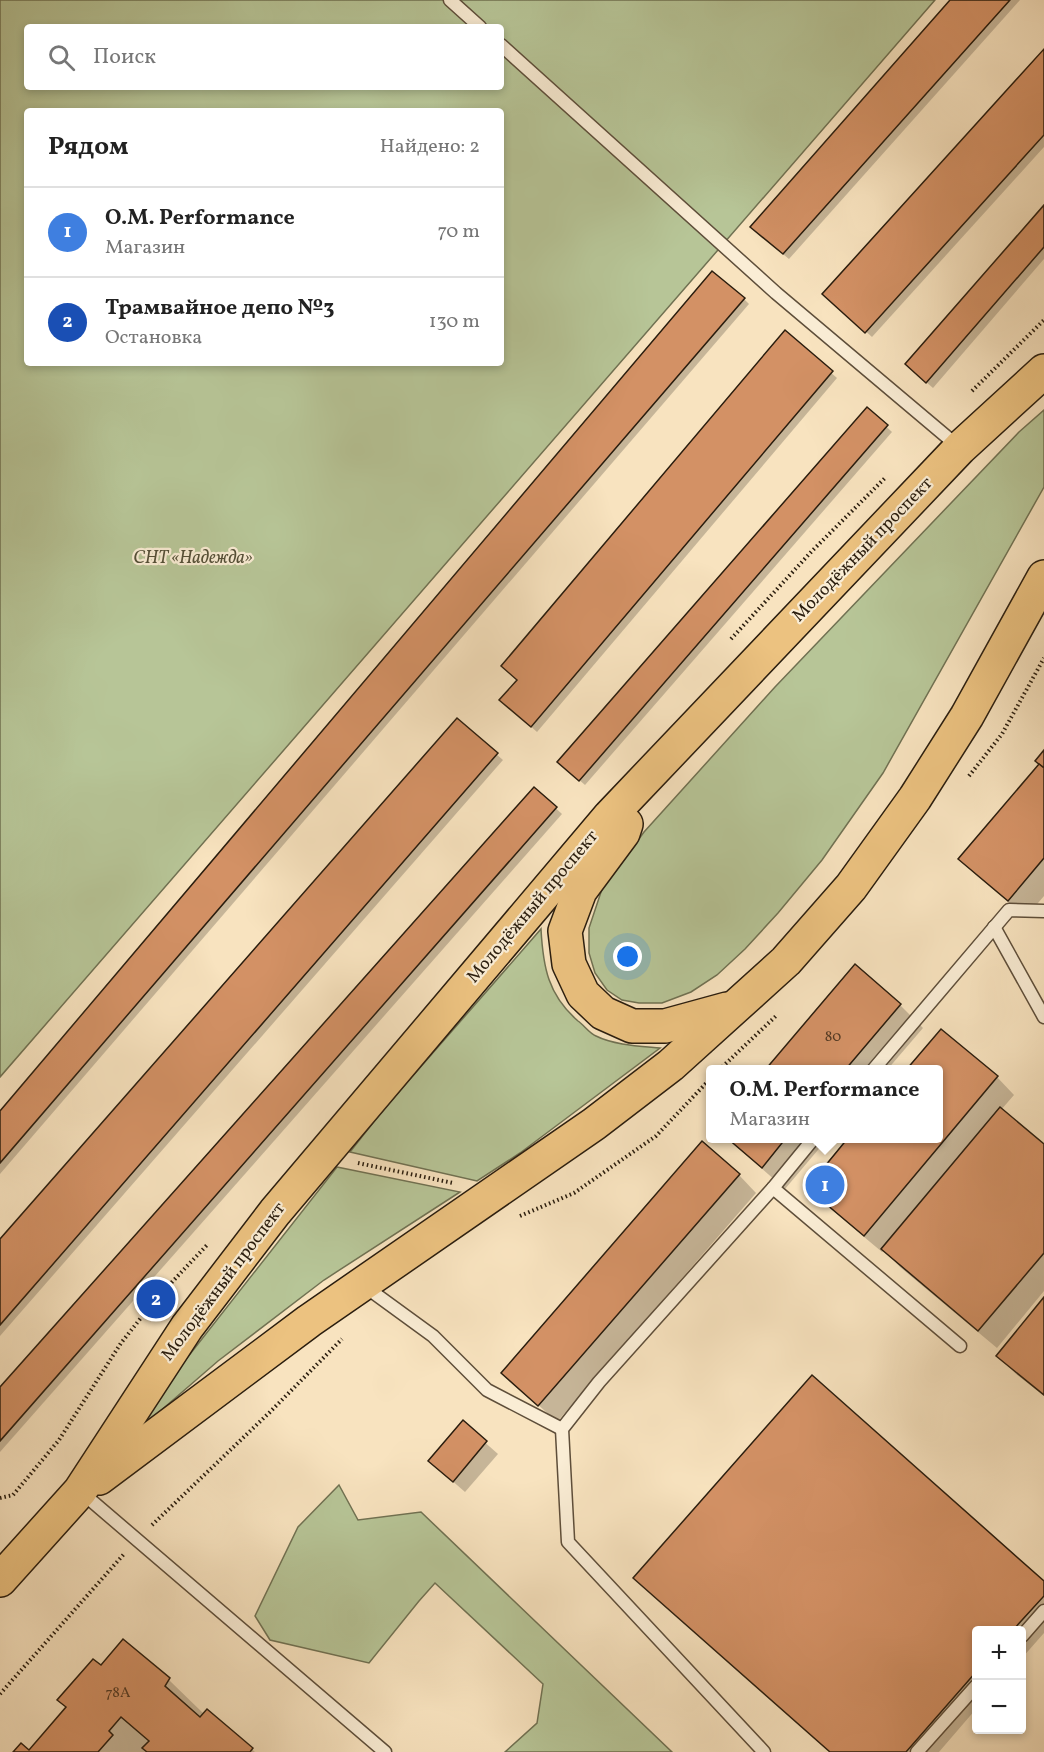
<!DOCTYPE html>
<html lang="ru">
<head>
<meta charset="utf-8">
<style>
  :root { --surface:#fff; --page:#f6f6f6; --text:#222; --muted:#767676; --line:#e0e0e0; --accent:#0b8043 }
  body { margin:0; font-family:Vollkorn,serif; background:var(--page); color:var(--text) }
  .controls { position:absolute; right:18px; bottom:18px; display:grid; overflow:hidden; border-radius:6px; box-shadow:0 3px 9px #0003 }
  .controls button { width:54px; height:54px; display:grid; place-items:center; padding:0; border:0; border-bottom:2px solid var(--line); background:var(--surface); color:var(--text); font:30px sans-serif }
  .you { position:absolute; left:628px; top:957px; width:21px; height:21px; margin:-15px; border:4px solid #fff; border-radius:50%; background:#1a73e8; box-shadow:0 0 0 9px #1a73e833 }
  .badge { display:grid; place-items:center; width:39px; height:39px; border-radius:50%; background:var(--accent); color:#fff; font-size:20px; font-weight:700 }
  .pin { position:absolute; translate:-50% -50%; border:3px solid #fff; box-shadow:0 2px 6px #0006 }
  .popup { position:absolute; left:706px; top:1065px; width:237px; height:78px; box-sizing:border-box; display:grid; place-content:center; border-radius:6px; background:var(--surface); filter:drop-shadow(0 2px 4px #0005); font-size:20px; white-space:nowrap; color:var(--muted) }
  .popup b { font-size:22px; color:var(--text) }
  .popup::after { content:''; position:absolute; left:50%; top:100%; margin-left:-12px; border:12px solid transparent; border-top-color:var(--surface) }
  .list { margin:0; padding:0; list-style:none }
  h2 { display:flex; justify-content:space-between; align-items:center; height:78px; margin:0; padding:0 24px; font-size:26px }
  h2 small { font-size:20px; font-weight:400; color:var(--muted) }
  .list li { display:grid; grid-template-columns:39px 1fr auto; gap:18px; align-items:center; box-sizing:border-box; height:90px; padding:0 24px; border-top:2px solid var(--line) }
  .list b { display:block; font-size:22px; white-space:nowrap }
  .list p { margin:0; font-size:20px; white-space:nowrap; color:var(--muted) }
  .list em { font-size:20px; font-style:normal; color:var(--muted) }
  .icon { flex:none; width:33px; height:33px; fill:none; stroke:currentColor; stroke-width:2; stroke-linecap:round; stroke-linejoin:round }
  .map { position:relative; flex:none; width:1044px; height:1752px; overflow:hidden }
  .search { position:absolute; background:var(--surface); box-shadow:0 3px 9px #0003; left:24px; top:24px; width:480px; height:66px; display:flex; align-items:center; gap:15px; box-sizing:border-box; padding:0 21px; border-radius:6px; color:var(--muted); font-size:22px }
  .panel { position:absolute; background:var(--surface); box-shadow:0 3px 9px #0003; left:24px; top:108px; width:480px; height:258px; border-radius:6px }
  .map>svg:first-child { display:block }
  .green { fill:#b7c597; stroke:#707152; stroke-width:1.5; fill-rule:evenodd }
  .shadow { fill:#0003 }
  .building { fill:#d39165; stroke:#2a1d0e; stroke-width:1.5 }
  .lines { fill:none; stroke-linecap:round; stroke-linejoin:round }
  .lane-casing { stroke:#5e4e3a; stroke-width:15 }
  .primary-casing { stroke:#2a1d0e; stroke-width:36 }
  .path { stroke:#2a1d0e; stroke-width:4; stroke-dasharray:1.5 3; stroke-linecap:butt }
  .lane { stroke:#faedd5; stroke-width:12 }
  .primary { stroke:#ecc280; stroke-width:33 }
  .labels { text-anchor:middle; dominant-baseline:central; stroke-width:4.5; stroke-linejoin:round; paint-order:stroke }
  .number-label { font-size:15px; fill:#543a24 }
  .street-label { font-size:18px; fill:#2a1d0e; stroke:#faedd5 }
  .park-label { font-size:18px; font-style:italic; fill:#544f37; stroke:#faedd5 }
</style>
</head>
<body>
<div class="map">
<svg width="1044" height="1752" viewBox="0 0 1044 1752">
  <rect width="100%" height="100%" fill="#f8e3bf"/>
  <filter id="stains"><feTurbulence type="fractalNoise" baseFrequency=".00333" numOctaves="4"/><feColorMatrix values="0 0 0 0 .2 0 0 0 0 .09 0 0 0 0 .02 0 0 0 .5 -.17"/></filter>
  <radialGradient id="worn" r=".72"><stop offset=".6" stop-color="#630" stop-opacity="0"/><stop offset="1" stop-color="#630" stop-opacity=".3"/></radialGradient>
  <g class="green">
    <path d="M0 0H935L0 1077ZM27 27H501V87H27ZM27 111H501V363H27Z"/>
    <polygon points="1044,410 1044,487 883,773 822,860 778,913 745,949 717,975 691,992 662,1003 639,1003 622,1000 607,990 595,973 589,953 589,928 602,889 644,832 775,687 1019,432"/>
    <path d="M541 929C543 967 548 995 578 1021 584 1025 589 1033 596 1036 614 1045 639 1046 660 1048L520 1153 477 1181 350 1152 383 1110Z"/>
    <polygon points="337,1167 460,1192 324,1280 218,1361 121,1445 176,1372"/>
    <polygon points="339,1485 358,1520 421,1512 672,1752 505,1752 537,1723 543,1684 435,1583 419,1601 369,1663 270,1640 255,1616 298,1527"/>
  </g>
  <g class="shadow">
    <polygon points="952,0 1020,0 789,259 757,233"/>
    <polygon points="1044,51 1044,147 872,337 830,299"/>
    <polygon points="1044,207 1044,259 933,388 912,370"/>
    <polygon points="744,299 749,304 0,1174 0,1113"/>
    <polygon points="785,333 837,378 537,732 507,705 519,680"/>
    <polygon points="867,409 892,432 585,785 564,767"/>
    <polygon points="457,720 503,760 0,1336 0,1241"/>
    <polygon points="1044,753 1044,896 1026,917 977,876 960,859 1041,765"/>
    <polygon points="535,789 562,814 0,1452 0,1389"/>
    <polygon points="900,1005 923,1028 887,1070 767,1070"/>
    <polygon points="941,1031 997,1077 1014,1095 1001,1110 1044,1146 1044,1291 997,1348 900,1267 884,1250 882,1252 826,1205 809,1188 939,1138"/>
    <polygon points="727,1138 828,1138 785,1189"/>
    <polygon points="739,1175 756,1193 557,1422 503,1373"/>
    <polygon points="1044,1300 1044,1396 1016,1374 998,1356"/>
    <polygon points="463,1423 498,1454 465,1492 442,1472"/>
    <polygon points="1044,1583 1044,1633 1022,1658 1022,1630 976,1630 976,1709 939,1752 830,1752 653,1595"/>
    <polygon points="124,1641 169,1680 204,1714 207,1711 255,1752 15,1752 30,1752"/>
  </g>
  <g class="building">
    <polygon points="950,0 1010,0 783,254 750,227"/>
    <polygon points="1044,49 1044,135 865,333 822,294"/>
    <polygon points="1044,205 1044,247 926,383 905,364"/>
    <polygon points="712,271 745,298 0,1163 0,1111"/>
    <polygon points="785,330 833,371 531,727 499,700 517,680 501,666"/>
    <polygon points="867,407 888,425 579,781 557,762"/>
    <polygon points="457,718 498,753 0,1325 0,1239"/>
    <polygon points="1044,750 1044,768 1035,761"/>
    <polygon points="1039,764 1044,768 1044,858 1008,901 958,859"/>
    <polygon points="534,787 557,807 0,1441 0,1387"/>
    <polygon points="855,964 901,1004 845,1070 765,1070"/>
    <polygon points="941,1029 998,1076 864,1236 807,1188 848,1138 939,1138 939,1070 906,1070"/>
    <polygon points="1000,1107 1044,1144 1044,1253 978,1331 881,1249"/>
    <polygon points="727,1138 786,1138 762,1168"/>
    <polygon points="702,1141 740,1174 538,1406 501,1373"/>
    <polygon points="1044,1297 1044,1395 996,1356"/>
    <polygon points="812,1375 1044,1581 1044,1596 1013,1630 976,1630 976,1672 906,1752 830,1752 633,1578"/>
    <polygon points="463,1420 487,1441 453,1482 428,1461"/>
    <polygon points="123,1639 170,1678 165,1686 200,1717 207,1709 253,1748 250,1752 147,1752 142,1748 149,1741 121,1717 109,1731 113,1735 98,1752 13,1752 21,1743 29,1750 66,1707 57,1700 93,1659 101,1665"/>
  </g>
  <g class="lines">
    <defs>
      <g id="lane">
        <polyline points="450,0 480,27"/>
        <polyline points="501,45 776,293 960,448"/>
        <polyline points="994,927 1044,1017"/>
        <polyline points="873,1070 1009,910 1044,911"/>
        <polyline points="773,1188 814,1138"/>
        <polyline points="363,1285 433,1336 487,1390 562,1429"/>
        <polyline points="80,1491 385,1752"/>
        <polyline points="1022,1636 1044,1611"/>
        <polyline points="764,1752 568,1542 562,1429 599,1382 773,1188 960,1346"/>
        <polyline points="917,1752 976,1686"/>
      </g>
      <g id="primary">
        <polyline points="626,824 623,833 580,891 565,931 569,964 583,994 603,1013 632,1026 665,1026 727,1009"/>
        <polyline points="99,1478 309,1321 594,1124 671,1065 786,961 851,887 915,798 967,716 1044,577"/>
        <polyline points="0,1580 80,1491 187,1327 275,1212 610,816 960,448 1044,371"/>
      </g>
    </defs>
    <use href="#lane" class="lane-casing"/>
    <use href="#primary" class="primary-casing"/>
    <g class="path">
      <polyline points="972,391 1044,320"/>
      <polyline points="731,639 812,551 886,477"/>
      <polyline points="969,776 1002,734 1044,658"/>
      <polyline points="719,1070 777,1015"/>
      <polyline points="358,1163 453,1183"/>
      <polyline points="520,1216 574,1193 656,1136 711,1078"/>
      <polyline points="0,1498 13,1495 59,1440 121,1343 156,1299 207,1245"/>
      <polyline points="152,1525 270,1412 342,1339"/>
      <polyline points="0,1694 124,1554"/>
    </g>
    <use href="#lane" class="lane"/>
    <use href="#primary" class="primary"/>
  </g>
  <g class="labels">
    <g class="number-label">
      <text x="833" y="1037">80</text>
      <text x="118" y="1693">78А</text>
    </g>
    <g class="street-label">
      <text transform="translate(863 550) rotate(-46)">Молодёжный проспект</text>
      <text transform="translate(533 907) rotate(-50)">Молодёжный проспект</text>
      <text transform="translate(224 1282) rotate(-53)">Молодёжный проспект</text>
    </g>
    <g class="park-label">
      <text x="193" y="558">СНТ «Надежда»</text>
    </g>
  </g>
  <rect width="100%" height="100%" filter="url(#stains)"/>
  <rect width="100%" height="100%" fill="url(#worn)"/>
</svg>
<div class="controls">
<button>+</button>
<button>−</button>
</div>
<div class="you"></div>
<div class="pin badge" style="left:825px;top:1185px;background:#3f7fe0">1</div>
<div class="popup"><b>O.M. Performance</b>Магазин</div>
<div class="pin badge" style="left:156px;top:1299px;background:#1a4fb4">2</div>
<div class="search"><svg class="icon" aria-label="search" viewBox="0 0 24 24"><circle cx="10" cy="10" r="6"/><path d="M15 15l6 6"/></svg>Поиск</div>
<section class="panel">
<h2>Рядом<small>Найдено: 2</small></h2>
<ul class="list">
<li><span class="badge" style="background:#3f7fe0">1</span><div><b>O.M. Performance</b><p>Магазин</p></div><em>70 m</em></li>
<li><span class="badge" style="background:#1a4fb4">2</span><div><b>Трамвайное депо №3</b><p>Остановка</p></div><em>130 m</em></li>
</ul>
</section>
</div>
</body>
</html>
